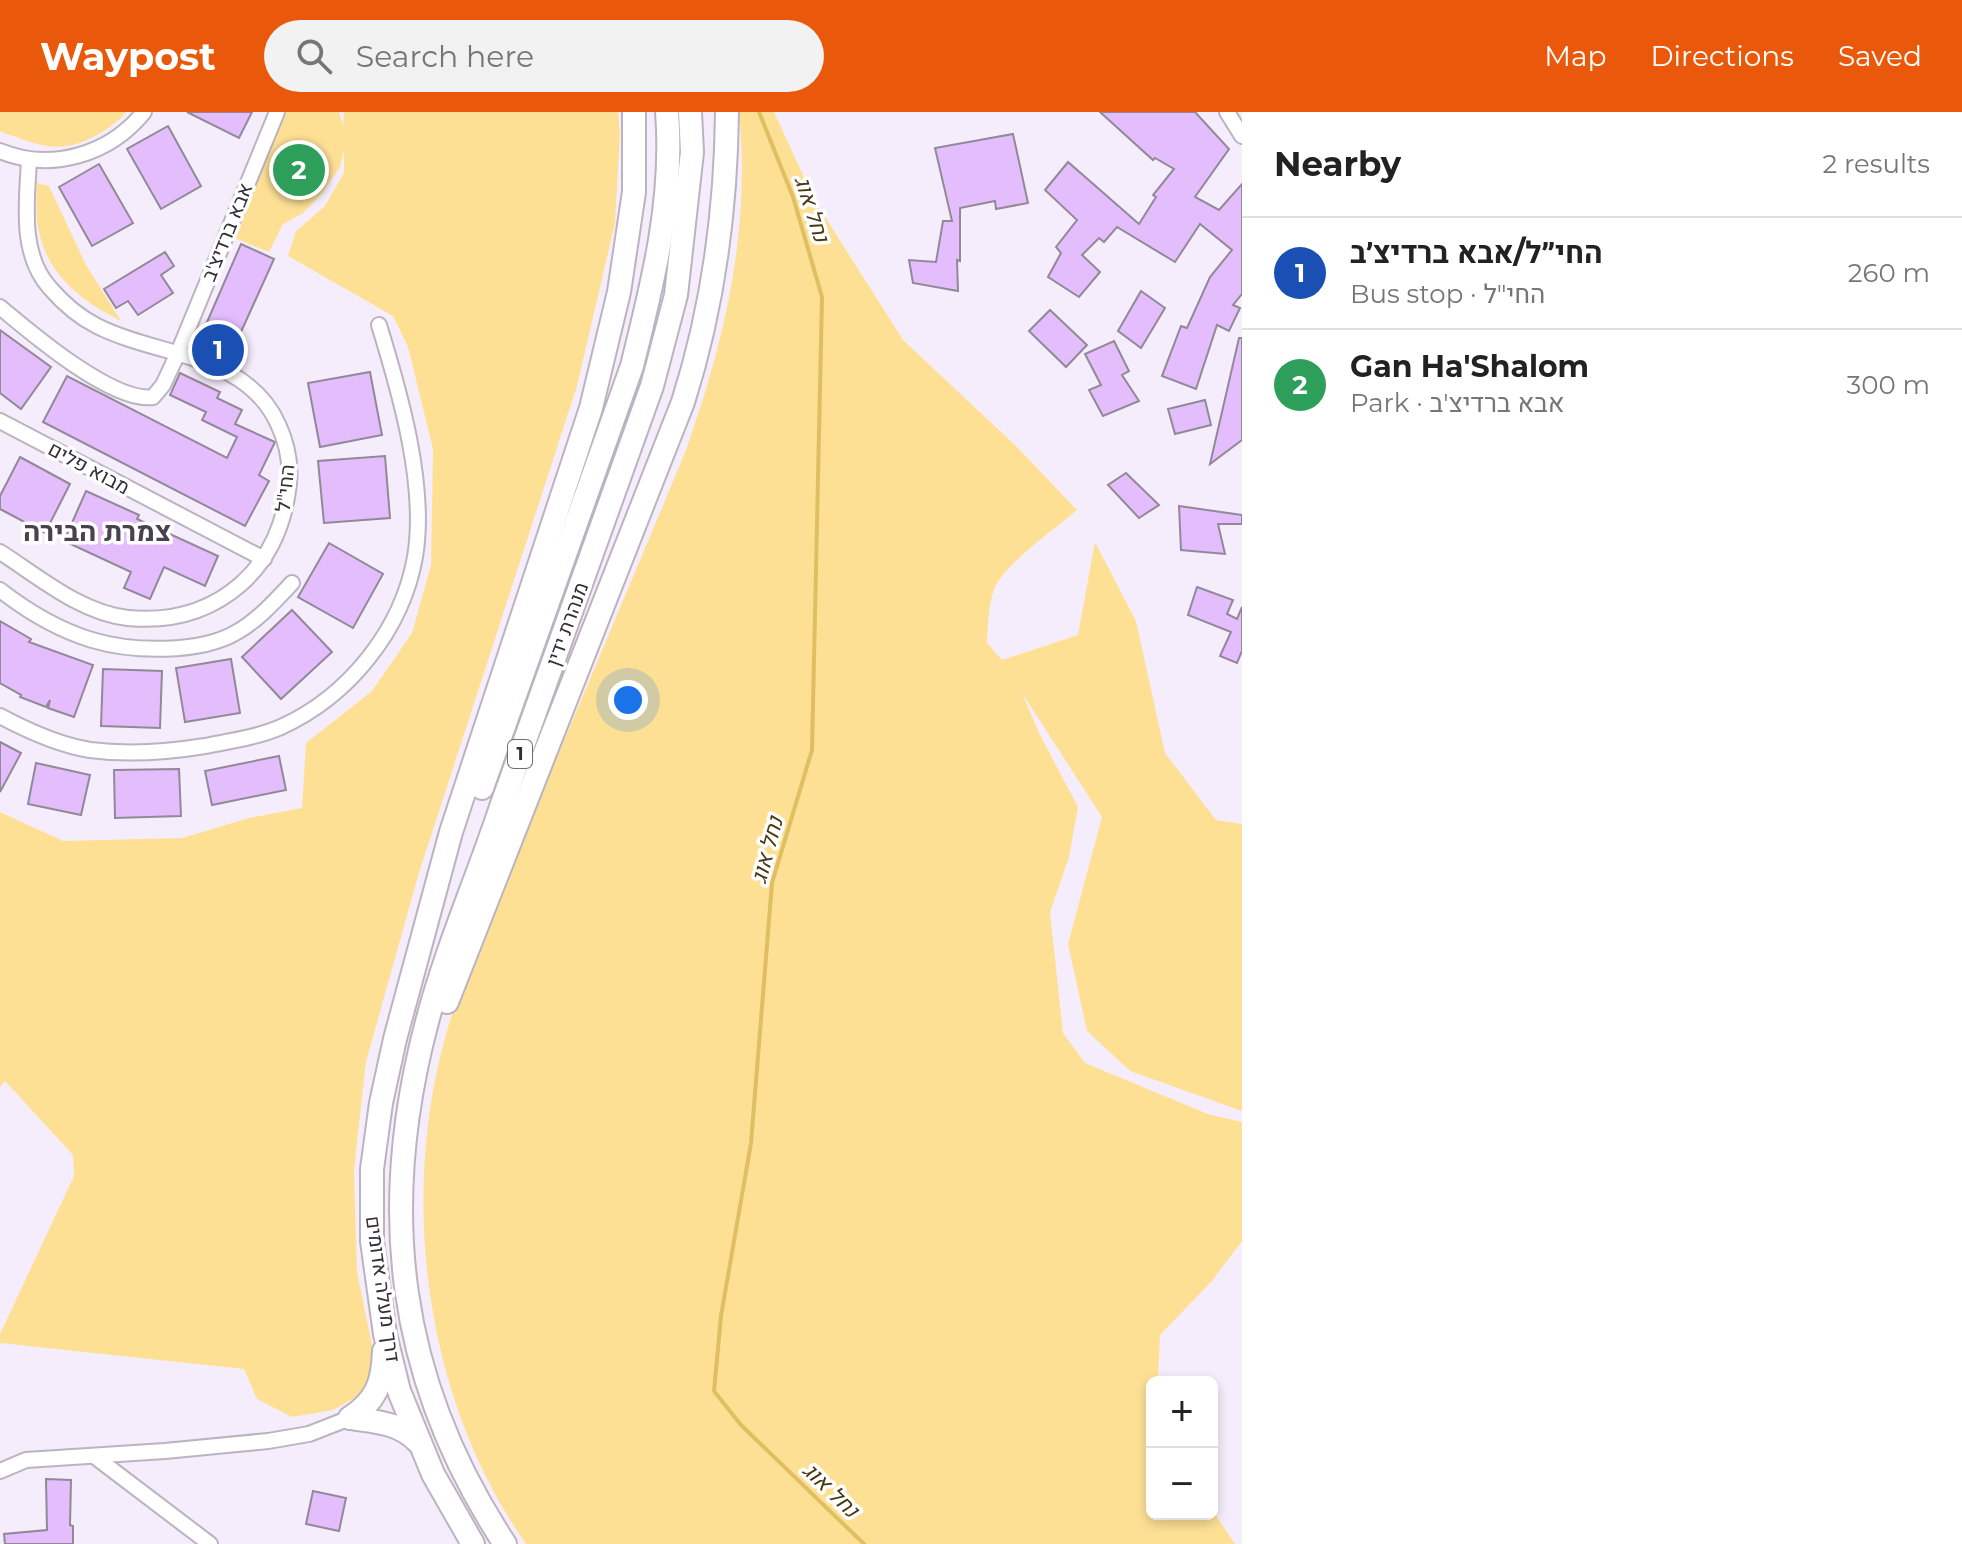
<!DOCTYPE html>
<html lang="en">
<head>
<meta charset="utf-8">
<style>
  :root { --surface:#fff; --page:#f2f2f2; --text:#222; --muted:#767676; --line:#e0e0e0; --accent:#ea580c }
  body { margin:0; font-family:Montserrat,Heebo,sans-serif; background:var(--page); color:var(--text) }
  .controls { position:absolute; right:24px; bottom:24px; display:grid; overflow:hidden; border-radius:12px; box-shadow:0 4px 12px #0003 }
  .controls button { width:72px; height:72px; display:grid; place-items:center; padding:0; border:0; border-bottom:2px solid var(--line); background:var(--surface); color:var(--text); font:40px sans-serif }
  .you { position:absolute; left:628px; top:588px; width:28px; height:28px; margin:-20px; border:6px solid #fff; border-radius:50%; background:#1a73e8; box-shadow:0 0 0 12px #1a73e833 }
  .badge { display:grid; place-items:center; width:52px; height:52px; border-radius:50%; background:var(--accent); color:#fff; font-size:26px; font-weight:700 }
  .pin { position:absolute; translate:-50% -50%; border:4px solid #fff; box-shadow:0 2px 8px #0006 }
  .list { margin:0; padding:0; list-style:none }
  h2 { display:flex; justify-content:space-between; align-items:center; height:104px; margin:0; padding:0 32px; font-size:34px }
  h2 small { font-size:26px; font-weight:400; color:var(--muted) }
  .list li { display:grid; grid-template-columns:52px 1fr auto; gap:24px; align-items:center; box-sizing:border-box; height:112px; padding:0 32px; border-top:2px solid var(--line) }
  .list b { display:block; font-size:30px; white-space:nowrap }
  .list p { margin:0; font-size:26px; white-space:nowrap; color:var(--muted) }
  .list em { font-size:26px; font-style:normal; color:var(--muted) }
  .icon { flex:none; width:44px; height:44px; fill:none; stroke:currentColor; stroke-width:2; stroke-linecap:round; stroke-linejoin:round }
  .map { position:relative; flex:none; width:1242px; height:1432px; overflow:hidden }
  header { display:flex; align-items:center; gap:48px; box-sizing:border-box; height:112px; padding:0 40px; background:var(--accent); color:#fff }
  header strong { font-size:38px }
  nav { display:flex; gap:44px; margin-inline-start:auto; font-size:28px }
  .search { width:560px; height:72px; background:var(--page); display:flex; align-items:center; gap:20px; box-sizing:border-box; padding:0 28px; border-radius:44px; color:var(--muted); font-size:30px }
  main { display:flex }
  aside { flex:1; background:var(--surface) }
  .map>svg:first-child { display:block }
  .green { fill:#fee095 }
  .lines { fill:none; stroke-linecap:round; stroke-linejoin:round }
  .stream { stroke:#e0be62; stroke-width:4 }
  .building { fill:#e3bdfc; stroke:#918997; stroke-width:2 }
  .minor-casing { stroke:#bcb3c1; stroke-width:18 }
  .highway-casing { stroke:#bcb3c1; stroke-width:26 }
  .minor { stroke:#fff; stroke-width:14 }
  .highway { stroke:#fff; stroke-width:22 }
  .labels { text-anchor:middle; dominant-baseline:central; stroke-width:7; stroke-linejoin:round; paint-order:stroke }
  .shield { fill:#fff; stroke:#6f6d71; stroke-width:2 }
  .shield-label { font-size:18px; font-weight:bold; fill:#312e34 }
  .street-label { font-size:20px; fill:#312e34; stroke:#fff }
  .water-label { font-size:22px; font-style:italic; fill:#463810; stroke:#fff }
  .district-label { font-size:28px; font-weight:bold; fill:#49424e; stroke:#fff }
</style>
</head>
<body>
<header>
<strong>Waypost</strong>
<div class="search"><svg class="icon" aria-label="search" viewBox="0 0 24 24"><circle cx="10" cy="10" r="6"/><path d="M15 15l6 6"/></svg>Search here</div>
<nav><a>Map</a><a>Directions</a><a>Saved</a></nav>
</header>
<main>
<div class="map">
<svg width="1242" height="1432" viewBox="0 0 1242 1432">
  <rect width="100%" height="100%" fill="#f6edfc"/>
  <g class="green">
    <path d="M0 0H126C114 15 86 32 66 34 46 38 23 27 4 21L0 19Z"/>
    <polygon points="286,0 339,0 343,14 344,0 618,0 620,22 615,111 577,274 418,764 366,950 354,1058 357,1160 377,1258 367,1279 333,1298 292,1305 257,1287 244,1257 0,1231 0,1222 74,1064 73,1043 5,969 0,975 0,700 63,729 182,726 249,706 302,696 306,631 372,579 412,521 431,453 433,337 408,235 393,204 288,144 296,119 324,95 344,61 344,38 340,55 323,80 303,101 283,112 269,140 235,126"/>
    <path d="M739 0H774L815 89 903 228 1015 333 1077 398C1056 416 1005 452 995 475 988 493 988 512 987 531L1002 548 1078 523 1095 430 1136 509 1165 641 1216 708 1242 712V999L1130 959 1087 919 1068 832 1102 705 1022 581 1040 623 1078 695 1069 745 1050 800 1063 921 1085 951 1208 1002 1242 1010V1129L1211 1170 1160 1223 1158 1270H1152V1402H1212V1398L1235 1432H526C429 1294 401 1104 441 941 464 848 510 759 546 671 593 560 640 449 686 338 725 228 751 116 739 0Z"/>
    <path d="M37 71 49 74 86 153 121 209C81 189 46 162 38 115 35 101 37 85 37 71Z"/>
  </g>
  <g class="lines">
    <polyline class="stream" points="759,0 793,85 822,185 812,638 772,771 751,1031 721,1204 714,1279 741,1313 864,1432"/>
  </g>
  <g class="building">
    <polygon points="187,0 252,0 239,26"/>
    <polygon points="1100,0 1195,0 1229,37 1195,85 1219,98 1242,72 1242,182 1233,193 1240,196 1229,219 1217,213 1196,277 1162,264 1181,214 1187,216 1210,165 1232,138 1200,112 1175,150 1117,115 1104,130 1099,126 1082,143 1100,160 1079,185 1048,165 1061,141 1056,135 1077,108 1045,78 1068,50 1139,112 1156,85 1153,83 1174,57 1155,46 1153,48"/>
    <polygon points="168,14 201,74 161,97 127,37"/>
    <polygon points="1013,22 1028,91 996,97 995,89 960,96 960,149 957,148 958,179 913,171 909,148 936,150 943,109 952,109 935,36"/>
    <polygon points="99,52 133,111 92,134 59,75"/>
    <polygon points="241,132 274,147 236,231 204,217"/>
    <polygon points="165,140 174,154 161,163 173,181 138,203 128,189 116,196 104,177"/>
    <polygon points="1141,179 1165,196 1141,236 1118,219"/>
    <polygon points="1050,198 1087,233 1066,255 1029,219"/>
    <polygon points="0,218 51,255 21,297 0,281"/>
    <polygon points="1239,226 1242,226 1242,328 1210,352"/>
    <polygon points="1114,229 1129,259 1122,263 1139,289 1103,304 1089,278 1101,273 1085,242"/>
    <polygon points="370,260 382,323 320,335 308,271"/>
    <polygon points="180,261 220,280 217,286 242,298 235,312 275,330 259,363 269,369 245,414 43,310 67,264 227,346 237,325 202,308 206,300 170,283"/>
    <polygon points="1205,288 1211,313 1175,322 1168,297"/>
    <polygon points="385,344 390,406 324,411 318,349"/>
    <polygon points="20,345 70,372 45,421 0,397 0,384"/>
    <polygon points="1126,361 1159,393 1139,406 1108,373"/>
    <polygon points="86,379 139,403 137,407 218,444 205,474 164,455 150,487 124,476 131,460 64,429"/>
    <polygon points="1179,394 1242,403 1242,412 1218,412 1225,442 1181,438"/>
    <polygon points="329,431 383,462 353,516 298,485"/>
    <polygon points="1197,475 1233,488 1227,502 1237,507 1242,495 1242,539 1237,551 1220,544 1231,520 1188,503"/>
    <polygon points="292,498 332,540 281,587 242,545"/>
    <polygon points="0,509 31,527 29,530 93,553 74,605 48,596 50,588 46,595 20,585 21,583 0,571"/>
    <polygon points="231,547 240,601 185,610 176,556"/>
    <polygon points="103,557 162,559 160,616 101,614"/>
    <polygon points="0,630 21,641 0,680"/>
    <polygon points="279,644 286,678 212,693 205,659"/>
    <polygon points="36,651 90,663 81,703 28,692"/>
    <polygon points="179,657 181,704 115,706 114,658"/>
    <polygon points="46,1367 71,1368 70,1413 73,1414 73,1432 5,1432 4,1422 47,1418"/>
    <polygon points="313,1379 346,1386 339,1419 306,1412"/>
  </g>
  <g class="lines">
    <defs>
      <g id="minor">
        <polyline points="1227,0 1242,24"/>
        <path d="M0 39C51 60 109 43 144 0"/>
        <path d="M0 195C31 221 113 291 153 285L163 273 178 241 277 0"/>
        <polyline points="0,309 264,447"/>
        <path d="M0 440C39 465 81 501 128 506 170 510 209 500 241 472 271 445 285 411 289 371 291 350 287 331 278 312 246 241 158 245 97 214 79 205 63 191 50 176 19 142 27 89 29 48"/>
        <path d="M0 478C27 499 59 518 92 528 132 540 200 542 237 520 258 508 275 489 292 471"/>
        <path d="M0 604C28 619 59 633 90 638 128 643 168 640 205 634 230 629 258 625 281 615 349 584 402 518 415 445 427 374 400 281 379 213"/>
        <polyline points="94,1344 210,1432"/>
        <polyline points="0,1359 26,1348 165,1339 268,1329 309,1322 350,1306"/>
      </g>
      <g id="highway">
        <path d="M482 676 632 254C653 170 674 87 667 0"/>
        <path d="M447 890 683 290C713 196 726 98 727 0"/>
        <path d="M350 1306C376 1289 383 1271 384 1239"/>
        <path d="M350 1306C376 1310 399 1310 418 1330"/>
        <polyline points="473,1432 433,1362 399,1279 385,1222 372,1129 372,1057 381,991 395,927 451,720 591,296 619,180 634,80 634,0"/>
        <path d="M505 1432C397 1268 377 1098 427 910 446 837 477 767 501 695 551 554 602 414 652 274L676 183 692 40 690 0"/>
      </g>
    </defs>
    <use href="#minor" class="minor-casing"/>
    <use href="#highway" class="highway-casing"/>
    <use href="#minor" class="minor"/>
    <use href="#highway" class="highway"/>
  </g>
  <g class="labels">
    <rect class="shield" x="508" y="628" width="24" height="28" rx="6"/>
    <g class="shield-label">
      <text x="520" y="642">1</text>
    </g>
    <g class="street-label">
      <text transform="translate(227 120) rotate(-68)">אבא ברדיצ'ב</text>
      <text transform="translate(89 356) rotate(28)">מבוא פלים</text>
      <text transform="translate(285 376) rotate(-84)">החי"ל</text>
      <text transform="translate(567 512) rotate(-70)">מנהרת ידין</text>
      <text transform="translate(383 1177) rotate(82)">דרך מעלה אדומים</text>
    </g>
    <g class="water-label">
      <text transform="translate(812 97) rotate(72)">נחל אוג</text>
      <text transform="translate(767 738) rotate(-75)">נחל אוג</text>
      <text transform="translate(831 1378) rotate(44)">נחל אוג</text>
    </g>
    <g class="district-label">
      <text x="97" y="419">צמרת הבירה</text>
    </g>
  </g>
</svg>
<div class="controls">
<button>+</button>
<button>−</button>
</div>
<div class="you"></div>
<div class="pin badge" style="left:218px;top:238px;background:#1a4fb4">1</div>
<div class="pin badge" style="left:299px;top:58px;background:#2e9e5b">2</div>
</div>
<aside>
<h2>Nearby<small>2 results</small></h2>
<ul class="list">
<li><span class="badge" style="background:#1a4fb4">1</span><div><b>החי״ל/אבא ברדיצ׳ב</b><p>Bus stop · החי&quot;ל</p></div><em>260 m</em></li>
<li><span class="badge" style="background:#2e9e5b">2</span><div><b>Gan Ha'Shalom</b><p>Park · אבא ברדיצ'ב</p></div><em>300 m</em></li>
</ul>
</aside>
</main>
</body>
</html>
